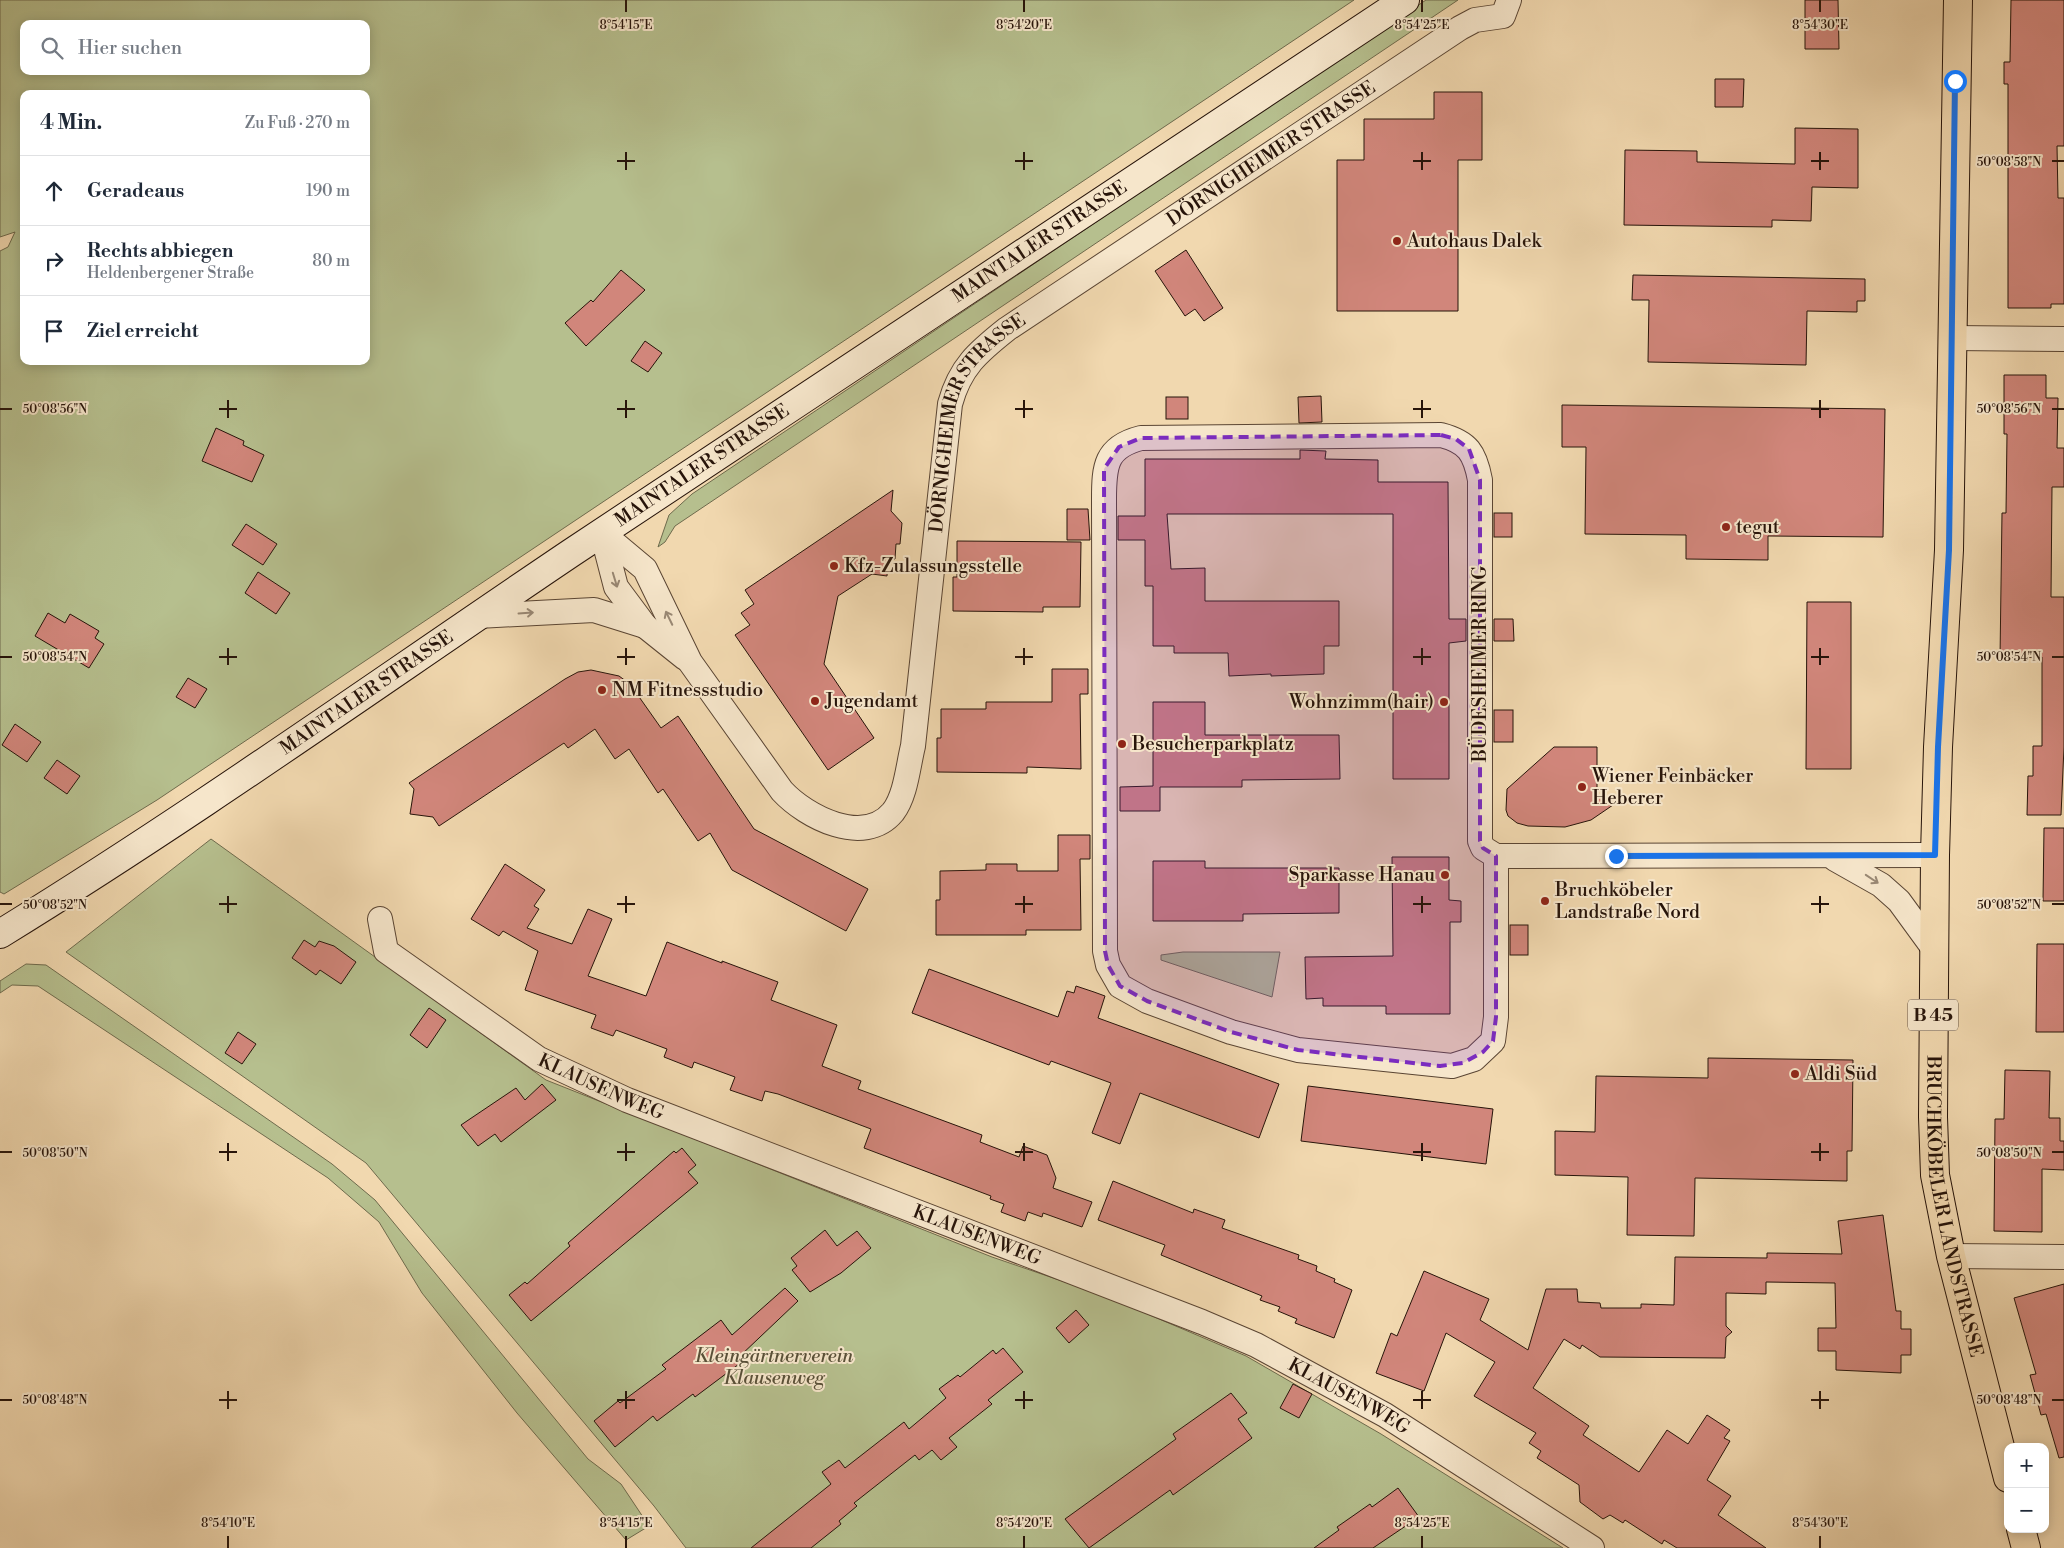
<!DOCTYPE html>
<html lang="de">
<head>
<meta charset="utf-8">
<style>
  :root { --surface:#fff; --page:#f6f6f7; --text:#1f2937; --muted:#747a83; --line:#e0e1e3 }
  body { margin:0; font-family:"Libre Bodoni",serif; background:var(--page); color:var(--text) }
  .controls { position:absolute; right:15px; bottom:15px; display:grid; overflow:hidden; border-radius:10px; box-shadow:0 2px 12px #0003 }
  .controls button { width:45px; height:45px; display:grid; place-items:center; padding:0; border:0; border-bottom:1px solid var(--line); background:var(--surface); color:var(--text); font:25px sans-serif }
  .stop { position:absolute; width:15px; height:15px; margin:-11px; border:4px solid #1a73e8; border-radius:50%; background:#fff }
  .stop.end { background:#1a73e8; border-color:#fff; box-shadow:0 1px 5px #0008 }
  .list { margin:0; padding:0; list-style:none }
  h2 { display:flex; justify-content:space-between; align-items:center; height:65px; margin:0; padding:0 20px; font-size:21px }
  h2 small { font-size:16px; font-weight:400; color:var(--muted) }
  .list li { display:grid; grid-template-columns:32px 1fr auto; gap:15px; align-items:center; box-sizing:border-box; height:70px; padding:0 20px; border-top:1px solid var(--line) }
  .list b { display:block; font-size:19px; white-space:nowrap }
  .list p { margin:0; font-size:16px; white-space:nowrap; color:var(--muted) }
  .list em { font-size:16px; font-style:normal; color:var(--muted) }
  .icon { flex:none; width:28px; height:28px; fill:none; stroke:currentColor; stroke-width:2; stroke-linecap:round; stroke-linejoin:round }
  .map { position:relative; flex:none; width:2064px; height:1548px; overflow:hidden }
  .search { position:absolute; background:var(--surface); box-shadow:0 2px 12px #0003; left:20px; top:20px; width:350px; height:55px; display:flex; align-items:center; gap:12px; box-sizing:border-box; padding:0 18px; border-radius:10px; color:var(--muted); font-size:19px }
  .panel { position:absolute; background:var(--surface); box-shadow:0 2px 12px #0003; left:20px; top:90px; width:350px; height:275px; border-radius:10px }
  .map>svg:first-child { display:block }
  .green { fill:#b6bf8e; stroke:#6e6a4c; fill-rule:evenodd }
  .building { fill:#d1867b; stroke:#27140a }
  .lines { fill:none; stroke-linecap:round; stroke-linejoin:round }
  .minor-casing { stroke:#5a4533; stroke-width:26 }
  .secondary-casing { stroke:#27140a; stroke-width:30 }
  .primary-casing { stroke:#27140a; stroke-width:30 }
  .minor { stroke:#f6e6cb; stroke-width:24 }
  .secondary { stroke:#f6e6cb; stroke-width:28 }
  .primary { stroke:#f1d8af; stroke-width:28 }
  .oneway { stroke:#998874 }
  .route { stroke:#1a73e8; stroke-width:6 }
  .marked { fill:#7b2cbf; fill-opacity:0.2; stroke:#7b2cbf; stroke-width:4; stroke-dasharray:10 6; stroke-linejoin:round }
  .ticks { fill:none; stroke:#27140a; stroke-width:2 }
  .poi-dot { fill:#8f2418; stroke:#f6e6cb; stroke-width:2 }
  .labels { text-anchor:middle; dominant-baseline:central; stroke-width:4; stroke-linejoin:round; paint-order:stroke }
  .shield { fill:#f6e6cb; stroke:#655344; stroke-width:1 }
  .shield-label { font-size:18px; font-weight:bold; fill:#27140a }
  .street-label { font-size:19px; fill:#27140a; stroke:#f6e6cb }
  .poi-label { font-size:19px; fill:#27140a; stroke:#f6e6cb; text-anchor:start }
  .park-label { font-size:19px; font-style:italic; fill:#595038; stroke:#f6e6cb }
  .ticks-label { font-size:12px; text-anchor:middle; fill:#27140a; stroke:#f6e6cb; stroke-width:4; stroke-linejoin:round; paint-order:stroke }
</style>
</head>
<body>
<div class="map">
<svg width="2064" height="1548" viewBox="0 0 2064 1548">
  <rect width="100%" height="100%" fill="#f1d8af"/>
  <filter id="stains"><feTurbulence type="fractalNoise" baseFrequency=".004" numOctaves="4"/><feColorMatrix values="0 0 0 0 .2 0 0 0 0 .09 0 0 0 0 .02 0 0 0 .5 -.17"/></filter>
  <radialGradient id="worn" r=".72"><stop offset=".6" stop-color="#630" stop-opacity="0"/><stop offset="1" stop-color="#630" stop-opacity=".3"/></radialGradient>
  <g class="green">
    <path d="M0 0H1354L157 800 4 894 0 892V251L8 247 15 232 0 237ZM24 24H366V71H24ZM24 94H366V361H24Z"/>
    <polygon points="1426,0 1458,0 675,526 665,542 658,547 669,515 692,494"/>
    <polygon points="211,839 546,1080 992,1257 1103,1295 1246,1356 1381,1434 1563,1548 686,1548 654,1506 366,1163 66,952"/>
    <polygon points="1183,952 1280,952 1272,997 1161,960 1161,955"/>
    <polygon points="26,964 46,965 332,1164 375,1200 588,1459 621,1484 649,1526 626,1540 517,1413 422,1293 379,1222 328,1178 38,986 12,985 0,993 0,981"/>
  </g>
  <g class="building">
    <polygon points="1805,0 1838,0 1839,49 1805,49"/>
    <polygon points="2011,0 2064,0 2064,146 2057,146 2058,198 2064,198 2064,304 2051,304 2051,308 2008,308 2008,84 2004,84 2004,62 2010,62"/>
    <polygon points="1715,79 1744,79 1743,107 1715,107"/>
    <polygon points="1434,92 1482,92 1482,160 1458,160 1458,311 1337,311 1337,160 1364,160 1364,119 1434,119"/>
    <polygon points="1795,128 1858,129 1858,188 1812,187 1811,221 1772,220 1772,227 1624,225 1625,150 1697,151 1697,162 1795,164"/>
    <polygon points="1186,250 1223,308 1204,321 1195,309 1185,316 1155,271"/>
    <polygon points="621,270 645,290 586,346 565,323 591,300 593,302"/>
    <polygon points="1633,275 1865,279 1865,301 1857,301 1857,312 1807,311 1806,365 1648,362 1649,300 1632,300"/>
    <polygon points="645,341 662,353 648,372 631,361"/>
    <polygon points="2004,375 2046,375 2046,398 2058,398 2057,448 2064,448 2064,487 2052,487 2051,597 2064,597 2064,747 2061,815 2027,815 2028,776 2033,776 2033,746 2042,746 2042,657 2000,658 2002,513 2006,513 2007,434 2004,434"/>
    <polygon points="1321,396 1322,422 1299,423 1298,397"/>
    <rect x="1166" y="397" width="22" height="22"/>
    <polygon points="1562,405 1885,409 1883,537 1768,536 1768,560 1686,559 1686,535 1585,534 1586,447 1562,447"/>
    <polygon points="216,428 244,441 243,445 264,455 252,482 202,461"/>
    <polygon points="1300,450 1326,451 1325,459 1378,460 1378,482 1448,482 1449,619 1466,619 1466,641 1449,643 1449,779 1393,779 1393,514 1167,514 1171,569 1205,568 1205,601 1339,601 1339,646 1324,646 1324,674 1271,676 1271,674 1229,676 1228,653 1174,653 1174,646 1153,646 1153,586 1145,586 1145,540 1118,540 1118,516 1145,516 1145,459 1300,459"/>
    <polygon points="893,490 891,511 902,523 900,544 896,544 895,559 888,558 887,576 872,574 838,596 824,664 874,738 828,770 735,635 750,625 741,613 754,604 745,590"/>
    <polygon points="1067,509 1088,509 1090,540 1067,540"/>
    <rect x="1494" y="513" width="18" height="24"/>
    <polygon points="246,524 277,544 263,565 232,545"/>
    <polygon points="957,541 1081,542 1080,607 1043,607 1043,612 953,611 953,577 957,577"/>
    <polygon points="258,572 290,593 276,614 245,593"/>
    <polygon points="1807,602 1851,602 1851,769 1806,769"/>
    <polygon points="48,613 65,623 70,614 99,631 95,638 104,644 89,668 35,636"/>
    <polygon points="1494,619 1513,619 1514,641 1494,641"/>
    <polygon points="1052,669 1088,669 1088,694 1080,694 1081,769 1027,767 1027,773 937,772 937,738 941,738 941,709 986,709 986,702 1052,702"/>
    <polygon points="591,670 619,676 630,684 661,728 678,716 754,829 868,889 846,931 732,870 710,833 698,841 663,789 658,793 629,749 615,759 595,729 568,748 564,743 439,826 433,817 410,814 414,789 409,783 565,679 578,672"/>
    <polygon points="188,678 207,689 195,708 176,697"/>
    <polygon points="1153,702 1205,702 1205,735 1339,735 1340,779 1242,780 1242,787 1160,787 1160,811 1120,811 1120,787 1153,786"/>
    <rect x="1494" y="710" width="19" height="32"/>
    <polygon points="15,724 41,742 27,762 2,745"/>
    <polygon points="1554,747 1597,747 1597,794 1613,805 1591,820 1565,827 1528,826 1517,823 1508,816 1506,810 1507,789"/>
    <polygon points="57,760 80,776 67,794 44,778"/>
    <polygon points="2044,828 2064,828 2064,901 2043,901"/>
    <polygon points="1058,835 1090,835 1090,859 1080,859 1081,930 1026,930 1026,935 936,935 936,900 940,900 940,871 986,870 986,864 1017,864 1017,871 1058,871"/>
    <polygon points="1392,857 1449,857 1449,900 1461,901 1461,922 1450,922 1450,1014 1386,1014 1386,1006 1323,1006 1323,998 1306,999 1305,957 1393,956"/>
    <polygon points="1153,861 1205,861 1205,868 1339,868 1339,913 1243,914 1243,921 1153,921"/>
    <polygon points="505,864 545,890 534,906 539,909 527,928 572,944 588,909 612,919 588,976 646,996 667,942 722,963 722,961 778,982 771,1000 837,1025 822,1066 861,1081 858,1089 982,1135 980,1142 1019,1157 1023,1146 1047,1155 1056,1178 1053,1188 1092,1202 1082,1227 1043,1213 1042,1217 1028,1212 1025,1221 1001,1212 1004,1204 990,1199 991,1196 864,1148 871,1129 778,1094 765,1091 762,1101 730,1090 735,1077 694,1062 692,1068 664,1057 667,1049 616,1030 613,1036 591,1028 596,1015 525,990 538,951 503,931 499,936 471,919"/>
    <rect x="1510" y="925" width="18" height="30"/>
    <polygon points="304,940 315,947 319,941 334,946 356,962 341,984 320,970 316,975 292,958"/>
    <polygon points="2037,944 2064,944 2064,1032 2036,1032"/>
    <polygon points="929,969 1058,1017 1067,991 1074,993 1076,986 1094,992 1105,996 1098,1018 1279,1084 1259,1138 1140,1093 1120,1144 1092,1133 1111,1083 1051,1061 1049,1065 912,1013"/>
    <polygon points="429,1008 446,1020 427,1048 410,1035"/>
    <polygon points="238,1032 256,1044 242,1064 225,1053"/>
    <polygon points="1708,1058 1853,1060 1852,1151 1847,1151 1847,1181 1695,1178 1694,1236 1627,1235 1628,1177 1555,1175 1555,1131 1595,1132 1596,1076 1708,1078"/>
    <polygon points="2005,1070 2050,1071 2049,1118 2060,1118 2060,1141 2064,1141 2064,1170 2042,1169 2042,1232 1994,1231 1995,1119 2004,1119"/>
    <polygon points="542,1084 556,1100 501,1142 495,1134 478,1146 461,1125 516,1088 525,1100"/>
    <polygon points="1308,1086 1493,1109 1486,1164 1301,1141"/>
    <polygon points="682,1148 696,1165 688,1172 698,1183 531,1321 509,1295 525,1282 527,1284 570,1246 568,1243 674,1151 676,1153"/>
    <polygon points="1113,1181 1193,1213 1194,1209 1225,1220 1222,1228 1299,1255 1298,1259 1317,1266 1316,1271 1335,1279 1334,1282 1352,1290 1334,1338 1295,1323 1297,1319 1278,1311 1280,1307 1260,1300 1262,1296 1161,1255 1165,1245 1098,1220"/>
    <polygon points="1883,1215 1896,1311 1901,1311 1901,1329 1911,1329 1911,1355 1901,1355 1901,1373 1836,1370 1836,1351 1818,1351 1818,1328 1836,1328 1835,1283 1766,1282 1766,1294 1726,1293 1726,1326 1732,1332 1726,1337 1725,1358 1600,1357 1582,1345 1580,1349 1564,1339 1533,1388 1589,1426 1583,1435 1639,1472 1667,1430 1688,1444 1707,1415 1730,1430 1724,1438 1730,1441 1707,1480 1731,1496 1718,1515 1766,1548 1677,1548 1664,1540 1662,1544 1625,1520 1623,1523 1610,1515 1603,1519 1580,1502 1579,1485 1537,1458 1541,1451 1529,1443 1536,1433 1474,1396 1495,1362 1446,1333 1424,1391 1376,1373 1391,1333 1397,1336 1424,1271 1489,1299 1480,1320 1528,1350 1546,1289 1577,1289 1578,1302 1600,1303 1601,1308 1641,1308 1641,1304 1674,1305 1675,1257 1767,1258 1767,1253 1842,1254 1838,1221"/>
    <polygon points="825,1230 837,1246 857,1231 871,1248 841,1273 810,1292 792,1270 797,1266 791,1258"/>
    <polygon points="2064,1284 2064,1457 2059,1458 2046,1414 2041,1415 2030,1375 2036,1374 2014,1298"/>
    <polygon points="785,1288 798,1301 739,1357 743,1361 695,1397 693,1394 657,1421 653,1416 615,1447 594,1421 618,1401 620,1403 666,1369 662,1365 721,1320 732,1335"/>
    <polygon points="1076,1310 1089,1325 1069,1343 1056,1328"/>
    <polygon points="1003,1348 1023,1372 988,1400 992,1404 949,1438 957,1447 941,1460 932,1450 919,1460 915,1455 854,1503 857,1506 839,1521 841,1524 811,1548 751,1548 831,1484 822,1472 839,1460 845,1468 904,1422 909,1429 946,1398 939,1389 958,1375 960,1377 993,1350 996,1354"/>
    <polygon points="1293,1384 1312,1394 1299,1418 1280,1408"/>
    <polygon points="1231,1393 1247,1413 1238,1419 1252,1438 1173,1495 1170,1490 1089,1548 1065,1519 1176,1439 1173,1434"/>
    <polygon points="1398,1488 1419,1517 1373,1548 1314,1548 1339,1530 1337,1527 1370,1504 1372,1507"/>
  </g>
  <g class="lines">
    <defs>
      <g id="minor">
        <polyline points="1953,338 2064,339"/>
        <path d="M1441 435C1468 442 1475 453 1480 480V841L1483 848 1496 856V1017L1493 1041 1474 1059 1452 1066 1298 1050 1231 1032 1147 1001 1120 986 1108 965 1105 951 1104 499C1104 467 1105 447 1141 438Z"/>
        <path id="s1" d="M602 533 645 569 690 662 782 791C806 817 864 847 893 812 906 795 908 766 913 746L950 404C960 367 978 352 1007 329L1460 28 1475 20 1503 16 1509 0"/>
        <polyline points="602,533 616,587 645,626 685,658"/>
        <polyline points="478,616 594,610 645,626"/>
        <polyline points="1496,856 1935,855"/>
        <polyline points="1835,859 1881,885 1899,901 1934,949"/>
        <path id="s2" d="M380 919 386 951 539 1059 627 1100 1202 1322 1256 1345 1385 1415 1592 1548"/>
        <polyline points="1951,1256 2064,1257"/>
      </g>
      <g id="secondary">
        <path id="s3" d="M0 934C195 814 381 681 571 553 848 367 1127 184 1405 0"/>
      </g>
      <g id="primary">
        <path id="s4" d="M1958 0 1949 550 1938 747 1935 855 1933 1117 1935 1175 1951 1256 2008 1478"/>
        <polyline points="2021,1529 2026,1548"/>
      </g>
    </defs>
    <use href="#minor" class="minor-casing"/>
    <use href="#secondary" class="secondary-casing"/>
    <use href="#primary" class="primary-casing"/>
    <use href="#minor" class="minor"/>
    <use href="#secondary" class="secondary"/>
    <use href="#primary" class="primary"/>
  </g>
  <defs><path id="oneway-shaft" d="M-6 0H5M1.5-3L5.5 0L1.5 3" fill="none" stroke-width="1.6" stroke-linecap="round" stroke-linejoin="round" transform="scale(1.25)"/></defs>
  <g class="oneway">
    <use href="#oneway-shaft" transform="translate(615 580) rotate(73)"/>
    <use href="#oneway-shaft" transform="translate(526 613) rotate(-4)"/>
    <use href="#oneway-shaft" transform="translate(669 618) rotate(-116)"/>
    <use href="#oneway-shaft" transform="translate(1872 879) rotate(34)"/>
  </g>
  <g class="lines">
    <polyline class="route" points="1616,856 1935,855 1938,747 1949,550 1955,81"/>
  </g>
  <path class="marked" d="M1441 435 1456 439 1469 449 1480 480V841L1483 848 1496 856V1017L1493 1041 1483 1052 1463 1063 1440 1066 1298 1050 1231 1032 1147 1001 1120 986 1108 965 1105 951 1104 469 1119 447 1141 438Z"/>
  <path class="ticks" d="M626 0V12M1024 0V12M1422 0V12M1820 0V12M626 152V170M1024 152V170M1422 152V170M1820 152V170M617 161H635M1015 161H1033M1413 161H1431M1811 161H1829M2052 161H2064M228 400V418M626 400V418M1024 400V418M1422 400V418M1820 400V418M0 409H12M219 409H237M617 409H635M1015 409H1033M1413 409H1431M1811 409H1829M2052 409H2064M228 648V665M626 648V665M1024 648V665M1422 648V665M1820 648V665M0 657H12M219 657H237M617 657H635M1015 657H1033M1413 657H1431M1811 657H1829M2052 657H2064M228 896V913M626 896V913M1024 896V913M1422 896V913M1820 896V913M0 904H12M219 904H237M617 904H635M1015 904H1033M1413 904H1431M1811 904H1829M2052 904H2064M228 1143V1161M626 1143V1161M1024 1143V1161M1422 1143V1161M1820 1143V1161M0 1152H12M219 1152H237M617 1152H635M1015 1152H1033M1413 1152H1431M1811 1152H1829M2052 1152H2064M228 1391V1409M626 1391V1409M1024 1391V1409M1422 1391V1409M1820 1391V1409M0 1400H12M219 1400H237M617 1400H635M1015 1400H1033M1413 1400H1431M1811 1400H1829M2052 1400H2064M228 1536V1548M626 1536V1548M1024 1536V1548M1422 1536V1548M1820 1536V1548"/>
  <g class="poi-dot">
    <circle cx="1397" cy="241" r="5"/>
    <circle cx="1726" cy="527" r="5"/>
    <circle cx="834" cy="566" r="5"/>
    <circle cx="602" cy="690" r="5"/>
    <circle cx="815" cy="701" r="5"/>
    <circle cx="1444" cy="702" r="5"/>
    <circle cx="1122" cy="744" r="5"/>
    <circle cx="1582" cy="787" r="5"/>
    <circle cx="1445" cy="875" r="5"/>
    <circle cx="1545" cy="901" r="5"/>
    <circle cx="1795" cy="1074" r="5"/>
  </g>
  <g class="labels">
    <rect class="shield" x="1908" y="999.5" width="50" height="31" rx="4"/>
    <g class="shield-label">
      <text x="1933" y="1015">B 45</text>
    </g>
    <g class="street-label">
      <text stroke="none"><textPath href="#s1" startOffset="1271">DÖRNIGHEIMER STRASSE</textPath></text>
      <text stroke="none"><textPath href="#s3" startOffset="1249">MAINTALER STRASSE</textPath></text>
      <text stroke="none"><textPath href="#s1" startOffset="851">DÖRNIGHEIMER STRASSE</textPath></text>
      <text stroke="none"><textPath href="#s3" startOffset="844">MAINTALER STRASSE</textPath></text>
      <text transform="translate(1480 664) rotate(-90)">BÜDESHEIMER RING</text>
      <text stroke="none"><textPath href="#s3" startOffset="439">MAINTALER STRASSE</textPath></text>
      <text stroke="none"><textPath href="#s2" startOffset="288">KLAUSENWEG</textPath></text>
      <text stroke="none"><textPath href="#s4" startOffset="1209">BRUCHKÖBELER LANDSTRASSE</textPath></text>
      <text stroke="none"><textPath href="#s2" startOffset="692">KLAUSENWEG</textPath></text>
      <text stroke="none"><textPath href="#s2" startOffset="1098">KLAUSENWEG</textPath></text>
    </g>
    <g class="poi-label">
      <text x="1407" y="241">Autohaus Dalek</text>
      <text x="1736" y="527">tegut</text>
      <text x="844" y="566">Kfz-Zulassungsstelle</text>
      <text x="612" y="690">NM Fitnessstudio</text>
      <text x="825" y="701">Jugendamt</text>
      <text x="1434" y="702" text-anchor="end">Wohnzimm(hair)</text>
      <text x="1132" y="744">Besucherparkplatz</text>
      <text x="1592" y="776">Wiener Feinbäcker<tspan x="1592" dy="22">Heberer</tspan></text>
      <text x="1435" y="875" text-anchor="end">Sparkasse Hanau</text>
      <text x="1555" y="890">Bruchköbeler<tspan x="1555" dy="22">Landstraße Nord</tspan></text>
      <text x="1805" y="1074">Aldi Süd</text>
    </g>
    <g class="park-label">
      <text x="774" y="1356">Kleingärtnerverein<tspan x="774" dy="22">Klausenweg</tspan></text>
    </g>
  </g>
  <g class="ticks-label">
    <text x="626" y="29">8°54'15"E</text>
    <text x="1024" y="29">8°54'20"E</text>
    <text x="1422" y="29">8°54'25"E</text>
    <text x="1820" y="29">8°54'30"E</text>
    <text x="2009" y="166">50°08'58"N</text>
    <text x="55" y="413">50°08'56"N</text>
    <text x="2009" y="413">50°08'56"N</text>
    <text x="55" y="661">50°08'54"N</text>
    <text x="2009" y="661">50°08'54"N</text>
    <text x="55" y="909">50°08'52"N</text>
    <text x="2009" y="909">50°08'52"N</text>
    <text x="55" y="1157">50°08'50"N</text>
    <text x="2009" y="1157">50°08'50"N</text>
    <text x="55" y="1404">50°08'48"N</text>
    <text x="2009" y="1404">50°08'48"N</text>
    <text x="228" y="1527">8°54'10"E</text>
    <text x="626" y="1527">8°54'15"E</text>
    <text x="1024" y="1527">8°54'20"E</text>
    <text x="1422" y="1527">8°54'25"E</text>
    <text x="1820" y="1527">8°54'30"E</text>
  </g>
  <rect width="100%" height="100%" filter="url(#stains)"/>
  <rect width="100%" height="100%" fill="url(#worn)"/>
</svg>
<div class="controls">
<button>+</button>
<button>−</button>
</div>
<div class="stop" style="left:1955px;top:81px"></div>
<div class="stop end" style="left:1616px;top:856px"></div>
<div class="search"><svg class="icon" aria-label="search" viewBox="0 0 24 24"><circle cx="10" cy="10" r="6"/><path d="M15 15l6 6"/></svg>Hier suchen</div>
<section class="panel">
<h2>4 Min.<small>Zu Fuß · 270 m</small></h2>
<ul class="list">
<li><svg class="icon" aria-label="ahead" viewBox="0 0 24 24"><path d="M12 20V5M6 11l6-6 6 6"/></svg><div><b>Geradeaus</b></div><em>190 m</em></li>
<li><svg class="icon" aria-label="right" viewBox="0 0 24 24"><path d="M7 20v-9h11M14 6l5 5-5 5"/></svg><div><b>Rechts abbiegen</b><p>Heldenbergener Straße</p></div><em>80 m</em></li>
<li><svg class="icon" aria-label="arrive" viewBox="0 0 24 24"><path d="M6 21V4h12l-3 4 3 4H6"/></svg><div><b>Ziel erreicht</b></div></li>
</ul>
</section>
</div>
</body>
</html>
